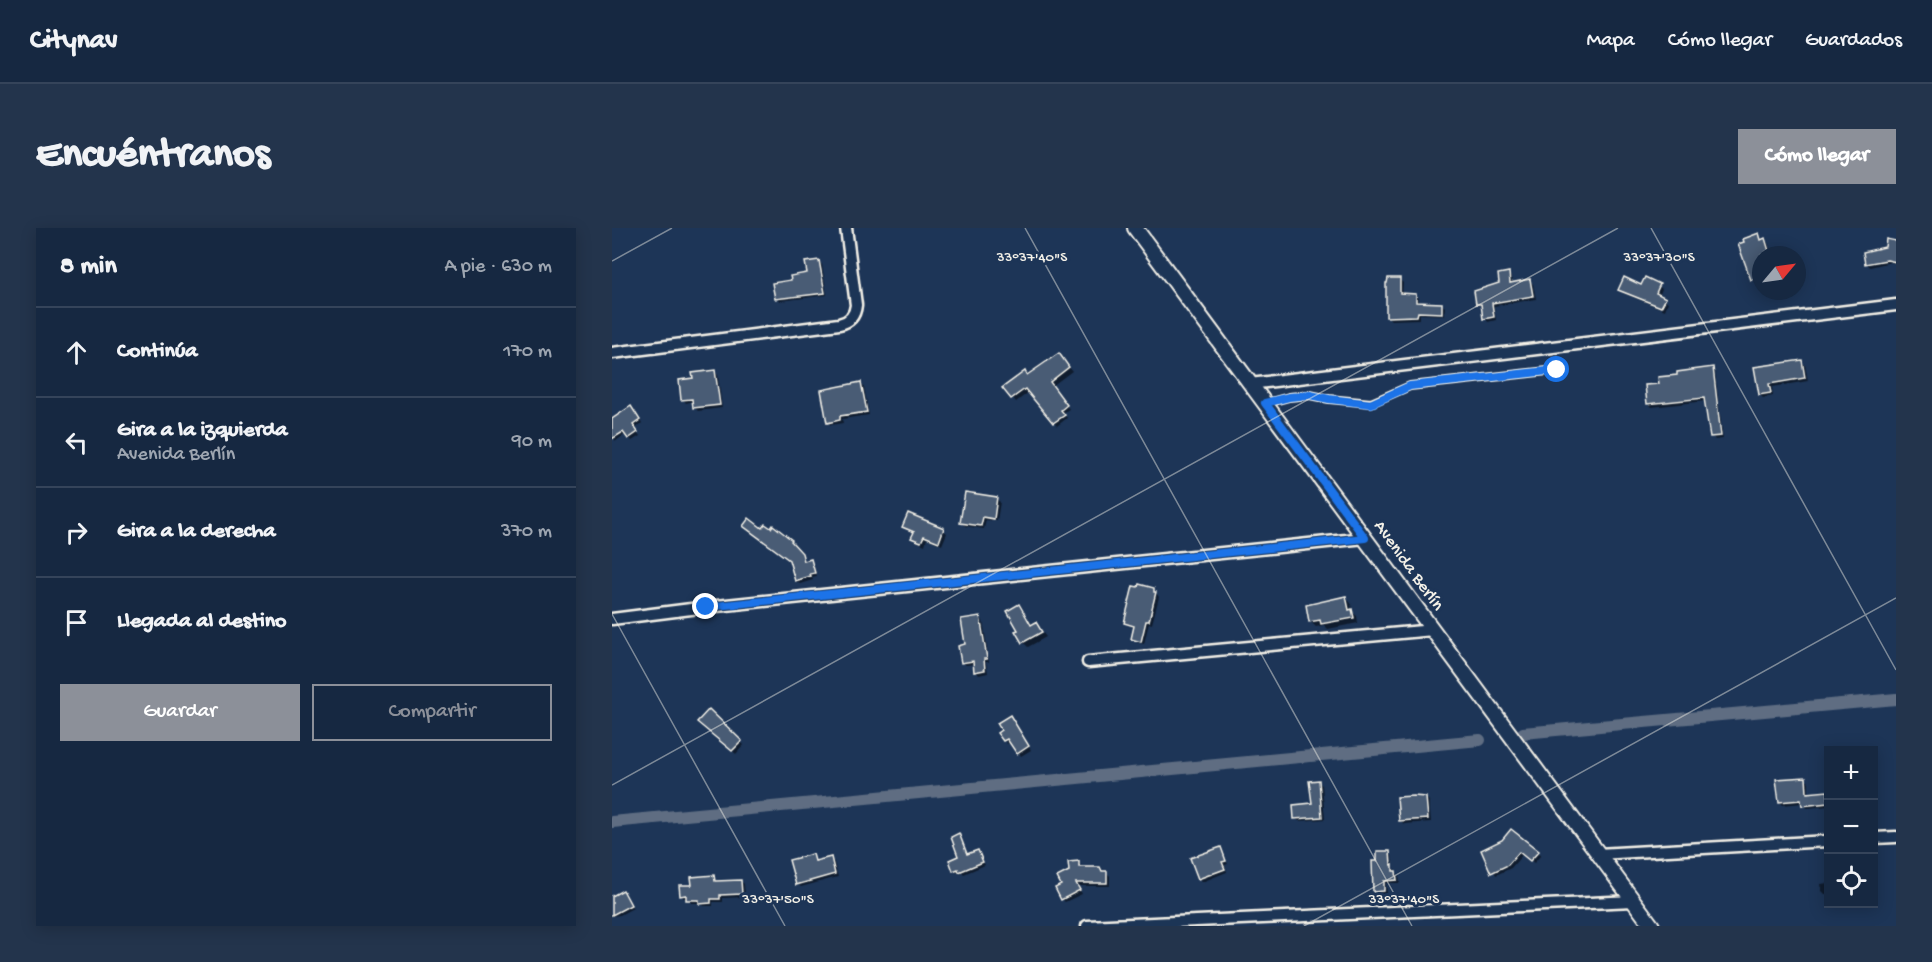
<!DOCTYPE html>
<html lang="es">
<head>
<meta charset="utf-8">
<style>
  :root { --surface:#162841; --page:#23344c; --text:#f1f3f6; --muted:#9ea6b1; --line:#35445a; --accent:#8c9099 }
  body { margin:0; font-family:"Gochi Hand",sans-serif; background:var(--page); color:var(--text) }
  .controls { position:absolute; right:18px; bottom:18px; display:grid; overflow:hidden; border-radius:0px; box-shadow:0 3px 15px #0003 }
  .controls button { width:54px; height:54px; display:grid; place-items:center; padding:0; border:0; border-bottom:2px solid var(--line); background:var(--surface); color:var(--text); font:30px sans-serif }
  .compass { position:absolute; left:1140px; top:18px; width:54px; height:54px; border-radius:50%; background:var(--surface); box-shadow:0 3px 15px #0003; rotate:61deg }
  .stop { position:absolute; width:18px; height:18px; margin:-14px; border:4px solid #1a73e8; border-radius:50%; background:#fff }
  .stop.end { background:#1a73e8; border-color:#fff; box-shadow:0 2px 6px #0008 }
  .list { margin:0; padding:0; list-style:none }
  h2 { display:flex; justify-content:space-between; align-items:center; height:78px; margin:0; padding:0 24px; font-size:26px }
  h2 small { font-size:20px; font-weight:400; color:var(--muted) }
  .list li { display:grid; grid-template-columns:39px 1fr auto; gap:18px; align-items:center; box-sizing:border-box; height:90px; padding:0 24px; border-top:2px solid var(--line) }
  .list b { display:block; font-size:22px; white-space:nowrap }
  .list p { margin:0; font-size:20px; white-space:nowrap; color:var(--muted) }
  .list em { font-size:20px; font-style:normal; color:var(--muted) }
  .actions { display:flex; gap:12px; padding:18px 24px }
  .actions a { flex:1; padding:14px 0; border:2px solid var(--accent); border-radius:0px; text-align:center; font-size:21px; color:var(--accent) }
  .actions .main { background:var(--accent); color:#fff }
  .icon { flex:none; width:33px; height:33px; fill:none; stroke:currentColor; stroke-width:2; stroke-linecap:round; stroke-linejoin:round }
  .map { position:relative; flex:none; width:1284px; height:698px; overflow:hidden; border-radius:0px }
  header { display:flex; align-items:center; gap:36px; box-sizing:border-box; height:84px; padding:0 30px; background:var(--surface); border-bottom:2px solid var(--line) }
  header strong { font-size:28px }
  nav { display:flex; gap:33px; margin-inline-start:auto; font-size:21px }
  .intro { display:flex; align-items:center; justify-content:space-between; box-sizing:border-box; height:144px; padding:0 36px }
  h1 { margin:0; font-size:42px }
  .button { padding:15px 27px; border-radius:0px; background:var(--accent); color:#fff; font-size:21px; font-weight:700 }
  main { display:flex; gap:36px; padding:0 36px }
  aside { flex:1; background:var(--surface); border-radius:0px; box-shadow:0 3px 15px #0003 }
  .map>svg:first-child { display:block }
  .shadow { fill:#0007 }
  .lines { fill:none; stroke-linecap:round; stroke-linejoin:round }
  .canal { stroke:#5e6d82; stroke-width:12 }
  .building { fill:#485b74; stroke:#f4f1e8; stroke-width:1.5 }
  .service-casing { stroke:#f4f1e8; stroke-width:10 }
  .minor-casing { stroke:#f4f1e8; stroke-width:15 }
  .tertiary-casing { stroke:#f4f1e8; stroke-width:18 }
  .service { stroke:#1d3557; stroke-width:5 }
  .minor { stroke:#1d3557; stroke-width:10 }
  .tertiary { stroke:#1d3557; stroke-width:14 }
  .route { stroke:#1a73e8; stroke-width:8 }
  .ticks { fill:none; stroke:#f4f1e8; stroke-width:1.5; stroke-opacity:0.45 }
  .labels { text-anchor:middle; dominant-baseline:central; stroke-width:6; stroke-linejoin:round; paint-order:stroke }
  .street-label { font-size:18px; fill:#f4f1e8; stroke:#1d3557 }
  .ticks-label { font-size:15px; text-anchor:middle; fill:#f4f1e8; stroke:#1d3557; stroke-width:6; stroke-linejoin:round; paint-order:stroke }
</style>
</head>
<body>
<header>
<strong>Citynav</strong>
<nav><a>Mapa</a><a>Cómo llegar</a><a>Guardados</a></nav>
</header>
<div class="intro"><h1>Encuéntranos</h1><a class="button">Cómo llegar</a></div>
<main>
<aside>
<h2>8 min<small>A pie · 630 m</small></h2>
<ul class="list">
<li><svg class="icon" aria-label="ahead" viewBox="0 0 24 24"><path d="M12 20V5M6 11l6-6 6 6"/></svg><div><b>Continúa</b></div><em>170 m</em></li>
<li><svg class="icon" aria-label="left" viewBox="0 0 24 24"><path d="M17 20v-9H6M10 6l-5 5 5 5"/></svg><div><b>Gira a la izquierda</b><p>Avenida Berlín</p></div><em>90 m</em></li>
<li><svg class="icon" aria-label="right" viewBox="0 0 24 24"><path d="M7 20v-9h11M14 6l5 5-5 5"/></svg><div><b>Gira a la derecha</b></div><em>370 m</em></li>
<li><svg class="icon" aria-label="arrive" viewBox="0 0 24 24"><path d="M6 21V4h12l-3 4 3 4H6"/></svg><div><b>Llegada al destino</b></div></li>
</ul>
<div class="actions"><a class="main">Guardar</a><a>Compartir</a></div>
</aside>
<div class="map">
<svg width="1284" height="698" viewBox="0 0 1284 698">
  <rect width="100%" height="100%" fill="#1d3557"/>
  <filter id="ink" filterUnits="userSpaceOnUse"><feTurbulence type="fractalNoise" baseFrequency=".0167" numOctaves="2"/><feDisplacementMap in="SourceGraphic" scale="12" xChannelSelector="R" yChannelSelector="G"/><feConvolveMatrix kernelMatrix="1 2 1 2 8 2 1 2 1" color-interpolation-filters="sRGB"/></filter>
  <g filter="url(#ink)">
    <g class="shadow">
      <polygon points="1146,7 1151,13 1153,12 1156,15 1160,27 1149,27 1149,52 1143,54 1140,51"/>
      <polygon points="1284,14 1284,36 1279,34 1258,39 1255,35"/>
      <polygon points="207,33 210,37 215,67 168,73 164,70 180,53 197,47"/>
      <polygon points="896,46 899,49 901,56 918,53 921,56 924,71 882,78 884,92 876,94 873,90 871,79 866,76 889,56"/>
      <polygon points="788,52 791,55 790,67 804,67 807,70 807,75 829,76 833,79 832,87 808,86 808,91 779,92 776,89"/>
      <polygon points="1047,58 1050,61 1047,68 1056,74 1053,82 1011,65 1008,62"/>
      <polygon points="450,130 460,143 440,158 457,181 451,185 455,190 445,198 417,164 404,174 393,160"/>
      <polygon points="1190,134 1193,137 1196,153 1160,159 1161,168 1151,170 1148,167 1144,141"/>
      <polygon points="1100,141 1103,144 1111,211 1103,212 1100,208 1094,173 1040,179 1037,176 1048,157"/>
      <polygon points="103,144 106,147 110,180 86,183 83,180 82,173 74,175 71,171 83,151"/>
      <polygon points="249,155 252,159 257,187 230,191 231,195 219,197 216,194"/>
      <polygon points="22,183 30,195 23,201 28,208 20,213 14,206 4,213 0,208 0,189 2,191"/>
      <polygon points="385,271 388,274 385,293 374,292 372,301 353,298 350,294"/>
      <polygon points="297,287 331,302 335,305 330,317 315,310 313,317 304,313 301,310 303,305 292,299"/>
      <polygon points="150,302 179,313 194,334 198,333 201,336 205,348 200,349 201,352 188,356 184,353 178,332"/>
      <polygon points="542,362 547,369 540,396 537,395 532,416 524,414 520,411 523,400 513,395"/>
      <polygon points="733,369 739,375 740,384 745,388 746,395 716,401 712,397 704,399 698,393"/>
      <polygon points="407,378 421,398 424,396 434,409 416,419 411,414 408,402"/>
      <polygon points="368,389 371,393 377,434 374,434 376,445 367,447 364,443 363,436 354,437 351,434 355,418"/>
      <polygon points="97,483 132,517 124,526 91,497"/>
      <polygon points="401,492 419,522 409,528 399,514 395,516 388,505"/>
      <polygon points="1193,551 1197,554 1197,566 1216,565 1216,578 1195,580 1191,575 1171,577 1168,574"/>
      <polygon points="706,554 710,557 713,591 687,593 683,590 701,577"/>
      <polygon points="814,570 817,573 819,594 792,596 789,593"/>
      <polygon points="347,607 356,627 366,623 373,637 352,646 350,644 346,645 342,642 348,629"/>
      <polygon points="608,620 616,636 613,637 615,644 590,654 587,651"/>
      <polygon points="871,622 926,624 929,627 922,635 911,626 899,640 884,647"/>
      <polygon points="777,624 780,628 781,639 787,648 788,655 774,655 775,666 766,666 763,663 767,635"/>
      <polygon points="200,627 205,635 218,631 222,634 226,649 189,659 186,656"/>
      <polygon points="467,635 470,641 487,640 494,644 498,648 498,658 466,658 470,666 453,674 450,671 451,658 458,644"/>
      <polygon points="102,649 105,654 129,653 132,656 133,669 111,670 111,674 101,674 101,678 92,678 88,675 79,675 76,670 72,670 69,667 81,658"/>
      <polygon points="1216,655 1216,666 1213,666 1210,663 1209,656"/>
      <polygon points="11,664 21,680 8,687 0,688 0,669"/>
    </g>
    <g class="lines">
      <g class="canal">
        <polyline points="911,505 1284,471"/>
        <polyline points="0,594 868,512"/>
      </g>
    </g>
    <g class="building">
      <polygon points="1147,5 1149,12 1153,10 1157,23 1154,24 1155,27 1149,27 1149,48 1139,52 1126,16 1132,14 1131,11"/>
      <polygon points="1274,11 1284,13 1284,34 1275,32 1253,36 1251,24 1273,19"/>
      <polygon points="207,32 213,65 163,71 160,55 179,52 178,48 195,45 193,34"/>
      <polygon points="897,44 898,55 918,51 921,68 880,75 882,89 871,91 869,76 864,76 862,63 887,55 886,46"/>
      <polygon points="1012,49 1029,57 1033,49 1048,56 1044,65 1054,70 1049,79 1006,62"/>
      <polygon points="776,50 788,50 788,65 804,66 804,74 830,75 830,85 806,84 805,88 774,89 774,55 775,55"/>
      <polygon points="447,125 457,139 438,154 455,177 449,182 453,187 441,195 413,161 399,171 390,160 413,143 415,147"/>
      <polygon points="1190,132 1193,150 1157,156 1159,165 1147,167 1142,139"/>
      <polygon points="1101,139 1109,208 1098,209 1092,170 1035,176 1033,157 1047,156 1046,149 1065,147 1065,144"/>
      <polygon points="103,142 108,177 81,180 80,171 69,172 67,152 81,150 80,145"/>
      <polygon points="249,154 255,184 228,188 228,192 215,195 209,162"/>
      <polygon points="19,178 28,192 21,197 26,204 16,211 11,204 0,211 0,191"/>
      <polygon points="353,264 385,269 382,291 371,289 369,298 348,295"/>
      <polygon points="296,285 332,300 327,314 312,308 309,314 299,310 302,304 290,299"/>
      <polygon points="137,290 150,300 153,296 159,300 161,297 180,312 179,313 190,325 192,333 199,331 203,345 198,346 199,348 183,353 177,332 131,298"/>
      <polygon points="527,356 542,360 542,364 544,364 537,393 534,393 529,414 519,411 522,398 512,395 521,358 526,359"/>
      <polygon points="734,368 737,382 740,381 742,390 709,396 708,392 697,394 694,377"/>
      <polygon points="407,376 419,397 424,394 430,404 410,415 403,403 406,402 395,383"/>
      <polygon points="368,388 375,431 372,431 373,442 362,444 361,433 349,435 346,418 353,416 349,391"/>
      <polygon points="97,481 130,513 120,523 85,494"/>
      <polygon points="398,487 417,518 405,526 395,511 391,513 385,505 389,502 385,495"/>
      <polygon points="1194,549 1195,565 1216,563 1216,575 1190,578 1189,572 1167,574 1164,551"/>
      <polygon points="707,552 710,589 682,591 681,577 700,575 697,553"/>
      <polygon points="801,568 814,569 816,591 787,593 785,569"/>
      <polygon points="899,601 927,623 918,633 907,624 896,637 879,645 869,622 890,612"/>
      <polygon points="347,605 355,626 366,622 371,634 347,644 346,641 341,643 337,632 346,628 339,609"/>
      <polygon points="609,619 614,633 610,634 613,641 586,651 578,630"/>
      <polygon points="765,623 778,623 779,637 781,636 781,643 784,643 785,652 772,653 772,663 761,664 760,633 765,633"/>
      <polygon points="201,626 203,633 219,629 223,646 184,657 177,632"/>
      <polygon points="467,633 467,639 488,639 490,643 495,643 495,655 464,655 468,662 449,672 443,660 449,657 445,649 457,643 456,634"/>
      <polygon points="102,647 103,653 129,652 130,666 108,667 108,671 99,671 99,675 87,676 87,672 74,672 74,667 68,668 67,657 80,657 79,649"/>
      <polygon points="11,662 19,677 0,687 0,668"/>
    </g>
    <g class="lines">
      <defs>
        <polyline id="service" points="655,175 677,169 698,167 717,171 759,175 798,158 945,142"/>
        <g id="minor">
          <path d="M0 125 227 96C238 94 243 87 244 77L234 0"/>
          <polyline points="638,156 1284,77"/>
          <polyline points="0,391 95,379 753,310"/>
          <polyline points="476,434 821,402"/>
          <polyline points="1262,610 1284,609"/>
          <polyline points="986,626 1216,613"/>
          <polyline points="475,698 1022,673"/>
        </g>
        <polyline id="tertiary" points="523,0 1040,698"/>
      </defs>
      <use href="#service" class="service-casing"/>
      <use href="#minor" class="minor-casing"/>
      <use href="#tertiary" class="tertiary-casing"/>
      <use href="#service" class="service"/>
      <use href="#minor" class="minor"/>
      <use href="#tertiary" class="tertiary"/>
    </g>
  </g>
  <g class="lines" filter="url(#ink)">
    <polyline class="route" points="94,379 753,310 653,175 677,169 698,167 717,171 759,176 798,158 945,142"/>
  </g>
  <path class="ticks" d="M413 0 800 698M1039 0 1284 442M0 33 60 0M0 386 173 698M0 557 1006 0M692 698 1284 370"/>
  <g class="labels">
    <g class="street-label">
      <text transform="translate(796 338) rotate(54)">Avenida Berlín</text>
    </g>
  </g>
  <g class="ticks-label">
    <text x="420" y="33">33°37'40"S</text>
    <text x="1047" y="33">33°37'30"S</text>
    <text x="166" y="675">33°37'50"S</text>
    <text x="792" y="675">33°37'40"S</text>
  </g>
</svg>
<div class="controls">
<button>+</button>
<button>−</button>
<button><svg class="icon" aria-label="locate" viewBox="0 0 24 24"><circle cx="12" cy="12" r="6"/><path d="M12 2v4M12 18v4M2 12h4M18 12h4"/></svg></button>
</div>
<svg class="compass" viewBox="-18 -18 36 36"><path d="M0-13l5 13h-10z" fill="#e53935"/><path d="M0 13l5-13h-10z" fill="#9ea6b1"/></svg>
<div class="stop" style="left:945px;top:142px"></div>
<div class="stop end" style="left:94px;top:379px"></div>
</div>
</main>
</body>
</html>
